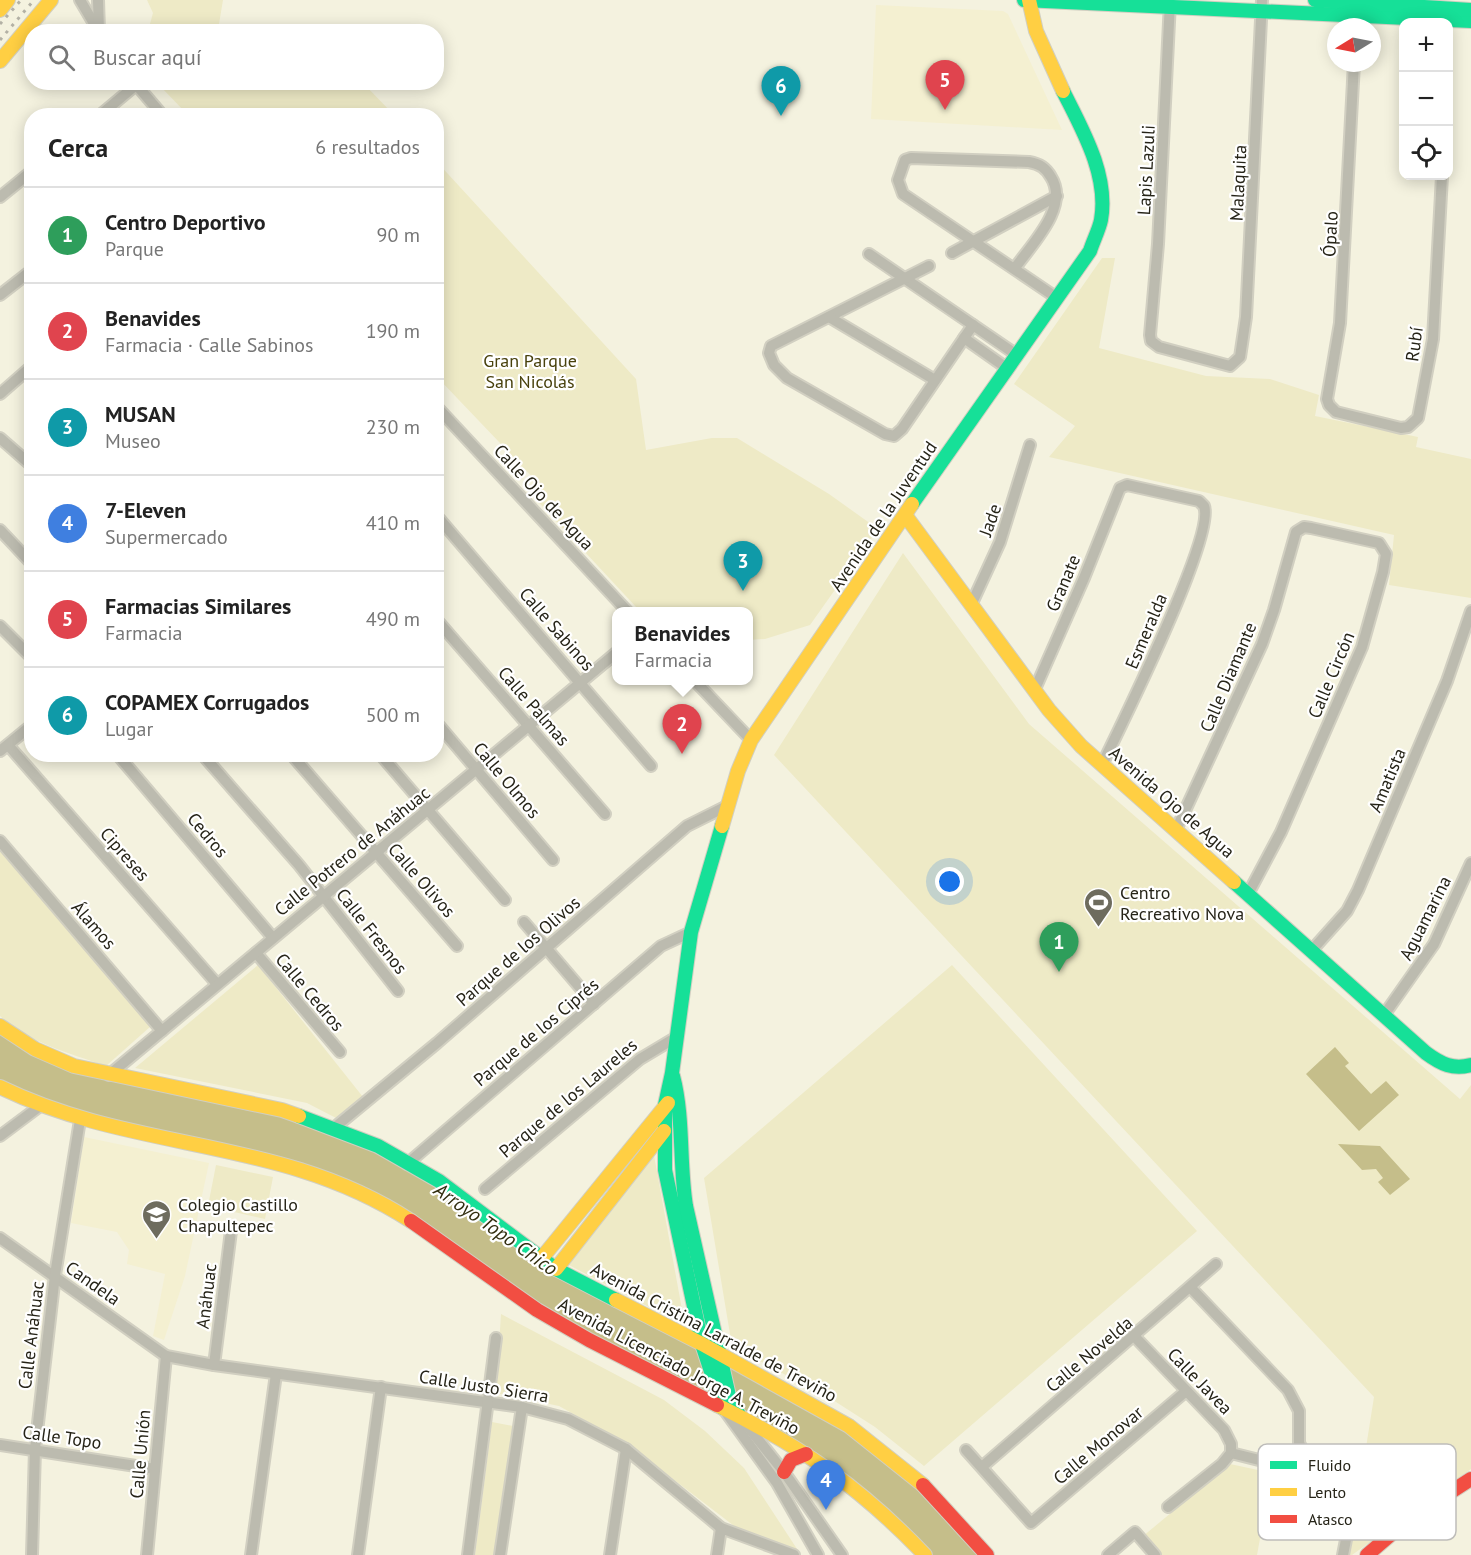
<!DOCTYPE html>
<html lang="es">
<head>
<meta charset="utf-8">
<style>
  :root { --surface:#fff; --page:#f6f6f6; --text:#222; --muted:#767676; --line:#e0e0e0; --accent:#6e6c5e }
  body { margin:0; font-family:"PT Sans",sans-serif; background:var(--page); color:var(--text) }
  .controls { position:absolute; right:18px; top:18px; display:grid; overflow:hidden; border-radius:12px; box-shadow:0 3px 15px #0003 }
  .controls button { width:54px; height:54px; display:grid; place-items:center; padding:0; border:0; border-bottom:2px solid var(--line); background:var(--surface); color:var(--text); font:30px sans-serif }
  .compass { position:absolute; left:1327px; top:18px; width:54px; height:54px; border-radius:50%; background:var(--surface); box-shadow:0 3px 15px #0003; rotate:260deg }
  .you { position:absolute; left:950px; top:882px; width:21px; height:21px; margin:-15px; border:4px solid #fff; border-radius:50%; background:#1a73e8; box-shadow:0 0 0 9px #1a73e833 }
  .badge { display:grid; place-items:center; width:39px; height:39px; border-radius:50%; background:var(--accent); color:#fff; font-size:20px; font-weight:700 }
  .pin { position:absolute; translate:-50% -50px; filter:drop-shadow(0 2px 3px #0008) }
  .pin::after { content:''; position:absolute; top:32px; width:21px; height:18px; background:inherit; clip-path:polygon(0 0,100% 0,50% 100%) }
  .popup { position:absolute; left:612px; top:607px; width:141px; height:78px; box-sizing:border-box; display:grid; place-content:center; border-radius:12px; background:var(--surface); filter:drop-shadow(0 2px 4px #0005); font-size:20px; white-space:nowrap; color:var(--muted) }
  .popup b { font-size:22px; color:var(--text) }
  .popup::after { content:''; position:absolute; left:50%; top:100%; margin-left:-12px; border:12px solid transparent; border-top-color:var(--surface) }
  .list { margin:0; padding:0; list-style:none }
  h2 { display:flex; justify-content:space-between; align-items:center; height:78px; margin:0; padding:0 24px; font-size:26px }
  h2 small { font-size:20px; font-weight:400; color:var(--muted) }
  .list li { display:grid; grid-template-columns:39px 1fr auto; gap:18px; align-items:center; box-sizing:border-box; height:96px; padding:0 24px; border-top:2px solid var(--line) }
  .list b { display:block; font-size:22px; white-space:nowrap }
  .list p { margin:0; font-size:20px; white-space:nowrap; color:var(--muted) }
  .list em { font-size:20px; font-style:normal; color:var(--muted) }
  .icon { flex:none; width:33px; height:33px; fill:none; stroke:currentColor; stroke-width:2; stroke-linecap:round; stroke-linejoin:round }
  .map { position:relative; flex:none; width:1471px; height:1555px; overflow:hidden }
  .search { position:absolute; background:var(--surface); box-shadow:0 3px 15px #0003; left:24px; top:24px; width:420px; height:66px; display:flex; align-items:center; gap:15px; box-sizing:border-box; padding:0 21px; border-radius:24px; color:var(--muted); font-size:22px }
  .panel { position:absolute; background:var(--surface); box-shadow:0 3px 15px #0003; left:24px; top:108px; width:420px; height:654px; border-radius:24px }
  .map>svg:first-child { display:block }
  .built { fill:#f4f0d1 }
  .green { fill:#eeeac6 }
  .water { fill:#c5be8a }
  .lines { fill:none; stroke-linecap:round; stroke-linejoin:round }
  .street-casing { stroke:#d1cfc1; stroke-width:14 }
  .fast-casing { stroke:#d1cfc1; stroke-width:16 }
  .slow-casing { stroke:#d1cfc1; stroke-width:16 }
  .jam-casing { stroke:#d1cfc1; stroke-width:16 }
  .street { stroke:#bcbbaf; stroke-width:10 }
  .fast { stroke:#16e098; stroke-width:14 }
  .slow { stroke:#ffcf43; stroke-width:14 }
  .jam { stroke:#f24e42; stroke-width:14 }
  .rail { stroke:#b3b1a5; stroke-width:3; stroke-dasharray:3 6; stroke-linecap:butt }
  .labels { text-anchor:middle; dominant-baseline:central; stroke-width:4.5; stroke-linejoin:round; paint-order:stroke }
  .street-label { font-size:18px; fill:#262418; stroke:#fff }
  .park-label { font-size:18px; fill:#48410c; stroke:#fff }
  .poi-label { font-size:18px; fill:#262418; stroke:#fff; text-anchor:start }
  .water-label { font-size:20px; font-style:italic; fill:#332f11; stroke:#fff }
  .key { fill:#fff; stroke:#bebdba; stroke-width:1.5 }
  .key-label { font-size:16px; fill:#262418 }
</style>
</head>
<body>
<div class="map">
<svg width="1471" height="1555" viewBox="0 0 1471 1555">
  <rect width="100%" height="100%" fill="#f4f2df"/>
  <g class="built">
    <polygon points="876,5 1003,11 1008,14 1062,130 871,119"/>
    <polygon points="84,1137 209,1163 185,1276 164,1340 153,1336 165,1274 127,1264 129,1250 117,1232 71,1223"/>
  </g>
  <g class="green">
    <polygon points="147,0 223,0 219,24 222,31 148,31 153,13"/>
    <polygon points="157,83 363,83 394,115 188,115"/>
    <polygon points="437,162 636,379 646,450 712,438 737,438 829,494 878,529 810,625 765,639 748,640 748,612 648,612 637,608 530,493 538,483 437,377"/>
    <polygon points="1102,258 1115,258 1099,348 1206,376 1270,379 1319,395 1315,416 1418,437 1416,447 1471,459 1471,598 1389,585 1394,535 1049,457 1075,426 1014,384"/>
    <polygon points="903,553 1029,724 1460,1099 1471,1085 1471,1469 1352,1555 1349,1555 1374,1397 774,755"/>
    <path d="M0 851 151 1026 106 1066C69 1053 29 1043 0 1016Z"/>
    <polygon points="258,965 363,1097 338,1119 307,1103 135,1068"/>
    <polygon points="952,965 1197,1231 924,1466 875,1427 836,1402 732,1346 704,1178"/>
    <polygon points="653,1150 685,1326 565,1263"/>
    <polygon points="216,1165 273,1177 265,1219 208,1206"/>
    <polygon points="501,1314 664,1400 705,1431 744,1468 799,1552 742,1532 626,1443 559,1406 496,1393"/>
    <polygon points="492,1422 513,1426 496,1555 475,1555"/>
    <polygon points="1230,1464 1272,1473 1257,1555 1161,1555 1142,1537"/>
  </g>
  <g class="water">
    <polygon points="0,1025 35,1049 242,1102 378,1146 541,1259 884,1451 987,1555 925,1555 840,1478 664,1381 334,1181 131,1131 0,1087"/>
    <polygon points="1335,1047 1349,1063 1345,1066 1371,1094 1386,1081 1399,1095 1359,1131 1306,1074"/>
    <polygon points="1338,1144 1380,1146 1410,1179 1390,1195 1378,1182 1383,1178 1376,1169 1362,1170"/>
  </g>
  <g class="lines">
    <defs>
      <g id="street">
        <polyline points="80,0 99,32"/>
        <polyline points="98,0 99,31"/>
        <polyline points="1170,2 1158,244 1150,335 1151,341 1159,347 1230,366 1240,357 1246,317 1262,0"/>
        <polyline points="1354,63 1340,323 1327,399 1329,405 1336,412 1401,428 1408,427 1418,418 1433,339 1442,176"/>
        <polyline points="134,82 163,116"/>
        <polyline points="99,116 136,85"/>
        <polyline points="0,197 32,171"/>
        <polyline points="952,253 1057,196"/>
        <polyline points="869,254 1017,355"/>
        <polyline points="929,266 771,346 769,353 774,365 787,378 885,434 894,436 902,429 973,325"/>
        <path d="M1015 268C1031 245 1070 207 1051 177 1046 168 1040 164 1029 162L911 158 905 160 898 180 903 194 1057 298"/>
        <polyline points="0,295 32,270"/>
        <polyline points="829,317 935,380"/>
        <polyline points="964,338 1008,369"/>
        <polyline points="0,394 32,366"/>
        <polyline points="436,406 628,612"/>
        <polyline points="0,438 32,466"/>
        <polyline points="436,515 651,766"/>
        <polyline points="0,530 32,564"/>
        <polyline points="972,603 1000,542 1030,445"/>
        <polyline points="436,619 605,814"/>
        <polyline points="0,626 32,658"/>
        <polyline points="694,680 751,740"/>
        <path d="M1035 689 1084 578 1120 488 1127 485 1199 501 1204 506C1216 535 1120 727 1102 765"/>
        <polyline points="436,722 553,860"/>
        <polyline points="8,745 217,984"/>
        <polyline points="0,751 32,725"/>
        <polyline points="117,754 273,938"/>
        <polyline points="202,754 299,865 398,991"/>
        <polyline points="291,754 457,946"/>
        <polyline points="380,754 505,900"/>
        <polyline points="1176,830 1262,644 1274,610 1296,532 1304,527 1311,528 1379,543 1386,554 1383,572 1362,647 1281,832 1248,894"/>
        <polyline points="0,841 162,1031"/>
        <polyline points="524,922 594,1004"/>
        <polyline points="1313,949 1347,911 1358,890 1447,681 1471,611"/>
        <polyline points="256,953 340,1052"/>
        <polyline points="1384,1015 1434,944 1471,863"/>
        <polyline points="109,1075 616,653"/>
        <polyline points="334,1128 437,1043 687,826 727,806"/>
        <polyline points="0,1136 40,1106"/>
        <polyline points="407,1164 661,946 691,932"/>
        <polyline points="485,1189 640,1059 675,1038"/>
        <polyline points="0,1238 166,1356 214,1365 522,1407 568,1419 626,1449 721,1528 794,1555"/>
        <polyline points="1191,1288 1288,1390 1299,1411 1299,1443 1303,1451 1313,1456 1361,1463 1343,1555"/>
        <polyline points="1135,1337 1224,1430 1231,1444 1231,1453"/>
        <polyline points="214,1365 231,1231"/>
        <polyline points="725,1411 777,1483 818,1555"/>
        <polyline points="744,1422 784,1472 842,1555"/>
        <polyline points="0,1445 155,1469"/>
        <polyline points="966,1450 1031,1523 1185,1392"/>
        <polyline points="1231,1453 1356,1484"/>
        <polyline points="983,1466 1216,1264"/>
        <polyline points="1168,1507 1222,1464 1231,1453"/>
        <polyline points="32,1555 35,1449 55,1275 80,1120"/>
        <polyline points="147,1555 166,1356"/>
        <polyline points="251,1555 276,1374"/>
        <polyline points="358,1555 381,1387"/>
        <polyline points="468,1555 496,1338"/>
        <polyline points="500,1555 522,1407"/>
        <polyline points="610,1555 626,1449"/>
        <polyline points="717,1555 721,1528"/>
        <polyline points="1108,1555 1135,1532 1155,1555"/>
      </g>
      <g id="fast">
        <polyline points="1024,0 1471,21"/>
        <polyline points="1315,0 1471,10"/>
        <path d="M912 504 1090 251C1093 241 1099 230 1101 220 1109 175 1082 129 1063 91"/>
        <polyline points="722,826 691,932 672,1073 665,1105 665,1170 702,1344 723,1408"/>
        <path d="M1234 882 1426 1053C1441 1064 1453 1070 1471 1065"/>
        <path d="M673 1076C684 1118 679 1163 686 1206L729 1396 739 1415"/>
        <polyline points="299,1116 378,1146 439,1181 556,1269 616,1300"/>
      </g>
      <g id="slow">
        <polyline points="1029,0 1036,31 1063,91"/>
        <polyline points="0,10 8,0"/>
        <polyline points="0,61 51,0"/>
        <polyline points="905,515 1049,710 1081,746 1234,882"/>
        <polyline points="722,826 738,771 751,740 912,504"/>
        <polyline points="0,1026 35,1049 74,1066 282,1110 299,1116"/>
        <path d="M0 1087C135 1153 281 1136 411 1221"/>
        <polyline points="541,1259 668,1103"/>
        <polyline points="556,1269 664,1131"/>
        <polyline points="616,1300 702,1344 849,1426 923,1485"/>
        <path d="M717 1405C802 1447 859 1486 925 1555"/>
      </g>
      <g id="jam">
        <polyline points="411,1221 537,1310 589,1340 717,1405"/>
        <polyline points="784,1472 791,1460 806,1454"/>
        <polyline points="923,1485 987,1555"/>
        <polyline points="1367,1555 1409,1519 1471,1479"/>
      </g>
    </defs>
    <use href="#street" class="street-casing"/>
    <use href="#fast" class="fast-casing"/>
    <use href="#slow" class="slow-casing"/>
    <use href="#jam" class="jam-casing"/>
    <use href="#street" class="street"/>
    <use href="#fast" class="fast"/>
    <use href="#slow" class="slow"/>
    <use href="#jam" class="jam"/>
    <g class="rail">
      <polyline points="0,24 21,0"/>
      <polyline points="0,40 34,0"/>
    </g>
  </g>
  <defs>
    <symbol id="stadium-pin" viewBox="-11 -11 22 30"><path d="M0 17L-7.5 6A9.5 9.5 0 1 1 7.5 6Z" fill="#6e6c5e" stroke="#fff"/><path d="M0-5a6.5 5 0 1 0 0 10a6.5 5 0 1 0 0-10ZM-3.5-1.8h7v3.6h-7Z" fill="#fff"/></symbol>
    <symbol id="school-pin" viewBox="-11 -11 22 30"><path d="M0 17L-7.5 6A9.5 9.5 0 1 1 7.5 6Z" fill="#6e6c5e" stroke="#fff"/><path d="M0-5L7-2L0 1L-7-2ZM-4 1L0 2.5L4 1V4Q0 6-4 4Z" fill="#fff"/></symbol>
  </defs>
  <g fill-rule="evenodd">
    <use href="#stadium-pin" x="1082" y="886" width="33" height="45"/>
    <use href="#school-pin" x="140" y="1198" width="33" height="45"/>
  </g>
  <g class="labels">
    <g class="street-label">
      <text transform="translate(1146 170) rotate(-87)">Lapis Lazuli</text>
      <text transform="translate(1238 183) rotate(-87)">Malaquita</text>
      <text transform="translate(1330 234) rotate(-87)">Ópalo</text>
      <text transform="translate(1414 344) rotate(-82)">Rubí</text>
      <text transform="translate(544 497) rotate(47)">Calle Ojo de Agua</text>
      <text transform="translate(883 516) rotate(-56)">Avenida de la Juventud</text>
      <text transform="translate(990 520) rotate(-70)">Jade</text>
      <text transform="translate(1063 583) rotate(-67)">Granate</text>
      <text transform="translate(557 629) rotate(49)">Calle Sabinos</text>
      <text transform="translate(1146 631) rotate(-67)">Esmeralda</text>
      <text transform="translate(1331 675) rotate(-67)">Calle Circón</text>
      <text transform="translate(1228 677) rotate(-67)">Calle Diamante</text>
      <text transform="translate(534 706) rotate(49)">Calle Palmas</text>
      <text transform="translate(507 780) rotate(50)">Calle Olmos</text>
      <text transform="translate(1387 780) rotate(-67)">Amatista</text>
      <text transform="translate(1172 802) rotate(41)">Avenida Ojo de Agua</text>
      <text transform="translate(208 835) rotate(50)">Cedros</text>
      <text transform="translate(352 851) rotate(-39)">Calle Potrero de Anáhuac</text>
      <text transform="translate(125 854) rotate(49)">Cipreses</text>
      <text transform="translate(422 880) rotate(49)">Calle Olivos</text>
      <text transform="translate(1425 918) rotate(-63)">Aguamarina</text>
      <text transform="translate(94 925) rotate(49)">Álamos</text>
      <text transform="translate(372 931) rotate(52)">Calle Fresnos</text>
      <text transform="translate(518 951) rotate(-41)">Parque de los Olivos</text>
      <text transform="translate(310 992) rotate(50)">Calle Cedros</text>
      <text transform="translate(536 1032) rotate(-40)">Parque de los Ciprés</text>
      <text transform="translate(568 1098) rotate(-40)">Parque de los Laureles</text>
      <text transform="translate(93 1283) rotate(35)">Candela</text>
      <text transform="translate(206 1296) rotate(-83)">Anáhuac</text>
      <text transform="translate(714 1332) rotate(28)">Avenida Cristina Larralde de Treviño</text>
      <text transform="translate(31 1335) rotate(-83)">Calle Anáhuac</text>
      <text transform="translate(1089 1354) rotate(-40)">Calle Novelda</text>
      <text transform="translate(679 1366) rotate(28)">Avenida Licenciado Jorge A. Treviño</text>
      <text transform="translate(1200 1381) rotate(46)">Calle Javea</text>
      <text transform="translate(484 1386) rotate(9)">Calle Justo Sierra</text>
      <text transform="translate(62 1437) rotate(8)">Calle Topo</text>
      <text transform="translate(1098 1445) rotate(-40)">Calle Monovar</text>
      <text transform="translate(140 1454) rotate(-85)">Calle Unión</text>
    </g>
    <g class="park-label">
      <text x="530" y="360">Gran Parque<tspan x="530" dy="21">San Nicolás</tspan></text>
    </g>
    <g class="poi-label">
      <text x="1120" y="892">Centro<tspan x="1120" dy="21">Recreativo Nova</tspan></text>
      <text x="178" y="1204">Colegio Castillo<tspan x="178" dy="21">Chapultepec</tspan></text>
    </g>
    <g class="water-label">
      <text transform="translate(496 1229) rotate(35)">Arroyo Topo Chico</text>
    </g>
  </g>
  <rect x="1258" y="1444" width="198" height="96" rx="9" class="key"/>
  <rect x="1270" y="1461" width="27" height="8" fill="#16e098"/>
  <rect x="1270" y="1488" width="27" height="8" fill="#ffcf43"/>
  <rect x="1270" y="1515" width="27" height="8" fill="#f24e42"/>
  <g class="key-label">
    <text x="1308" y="1471">Fluido</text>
    <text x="1308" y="1498">Lento</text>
    <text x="1308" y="1525">Atasco</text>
  </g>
</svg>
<div class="controls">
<button>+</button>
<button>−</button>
<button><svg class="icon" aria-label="locate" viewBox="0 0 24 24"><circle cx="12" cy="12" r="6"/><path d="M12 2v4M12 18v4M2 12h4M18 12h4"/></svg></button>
</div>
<svg class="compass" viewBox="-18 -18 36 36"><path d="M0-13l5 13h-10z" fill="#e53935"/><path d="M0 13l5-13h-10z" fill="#767676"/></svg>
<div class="you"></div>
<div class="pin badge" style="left:1059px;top:972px;background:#2e9e5b">1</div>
<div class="pin badge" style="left:682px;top:754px;background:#e0444e">2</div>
<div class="popup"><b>Benavides</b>Farmacia</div>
<div class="pin badge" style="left:743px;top:591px;background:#0f9aa8">3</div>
<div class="pin badge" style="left:826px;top:1510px;background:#3f7fe0">4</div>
<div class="pin badge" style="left:945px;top:110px;background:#e0444e">5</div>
<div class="pin badge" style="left:781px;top:116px;background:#0f9aa8">6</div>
<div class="search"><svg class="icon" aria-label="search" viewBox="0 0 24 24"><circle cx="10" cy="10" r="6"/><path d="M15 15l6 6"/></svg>Buscar aquí</div>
<section class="panel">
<h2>Cerca<small>6 resultados</small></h2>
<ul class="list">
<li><span class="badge" style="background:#2e9e5b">1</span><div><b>Centro Deportivo</b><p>Parque</p></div><em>90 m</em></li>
<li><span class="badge" style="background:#e0444e">2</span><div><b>Benavides</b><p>Farmacia · Calle Sabinos</p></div><em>190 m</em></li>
<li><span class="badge" style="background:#0f9aa8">3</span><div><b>MUSAN</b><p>Museo</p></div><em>230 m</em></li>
<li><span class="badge" style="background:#3f7fe0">4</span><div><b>7-Eleven</b><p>Supermercado</p></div><em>410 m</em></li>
<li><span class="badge" style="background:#e0444e">5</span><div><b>Farmacias Similares</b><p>Farmacia</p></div><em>490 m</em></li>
<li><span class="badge" style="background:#0f9aa8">6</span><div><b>COPAMEX Corrugados</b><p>Lugar</p></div><em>500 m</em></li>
</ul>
</section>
</div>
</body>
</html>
